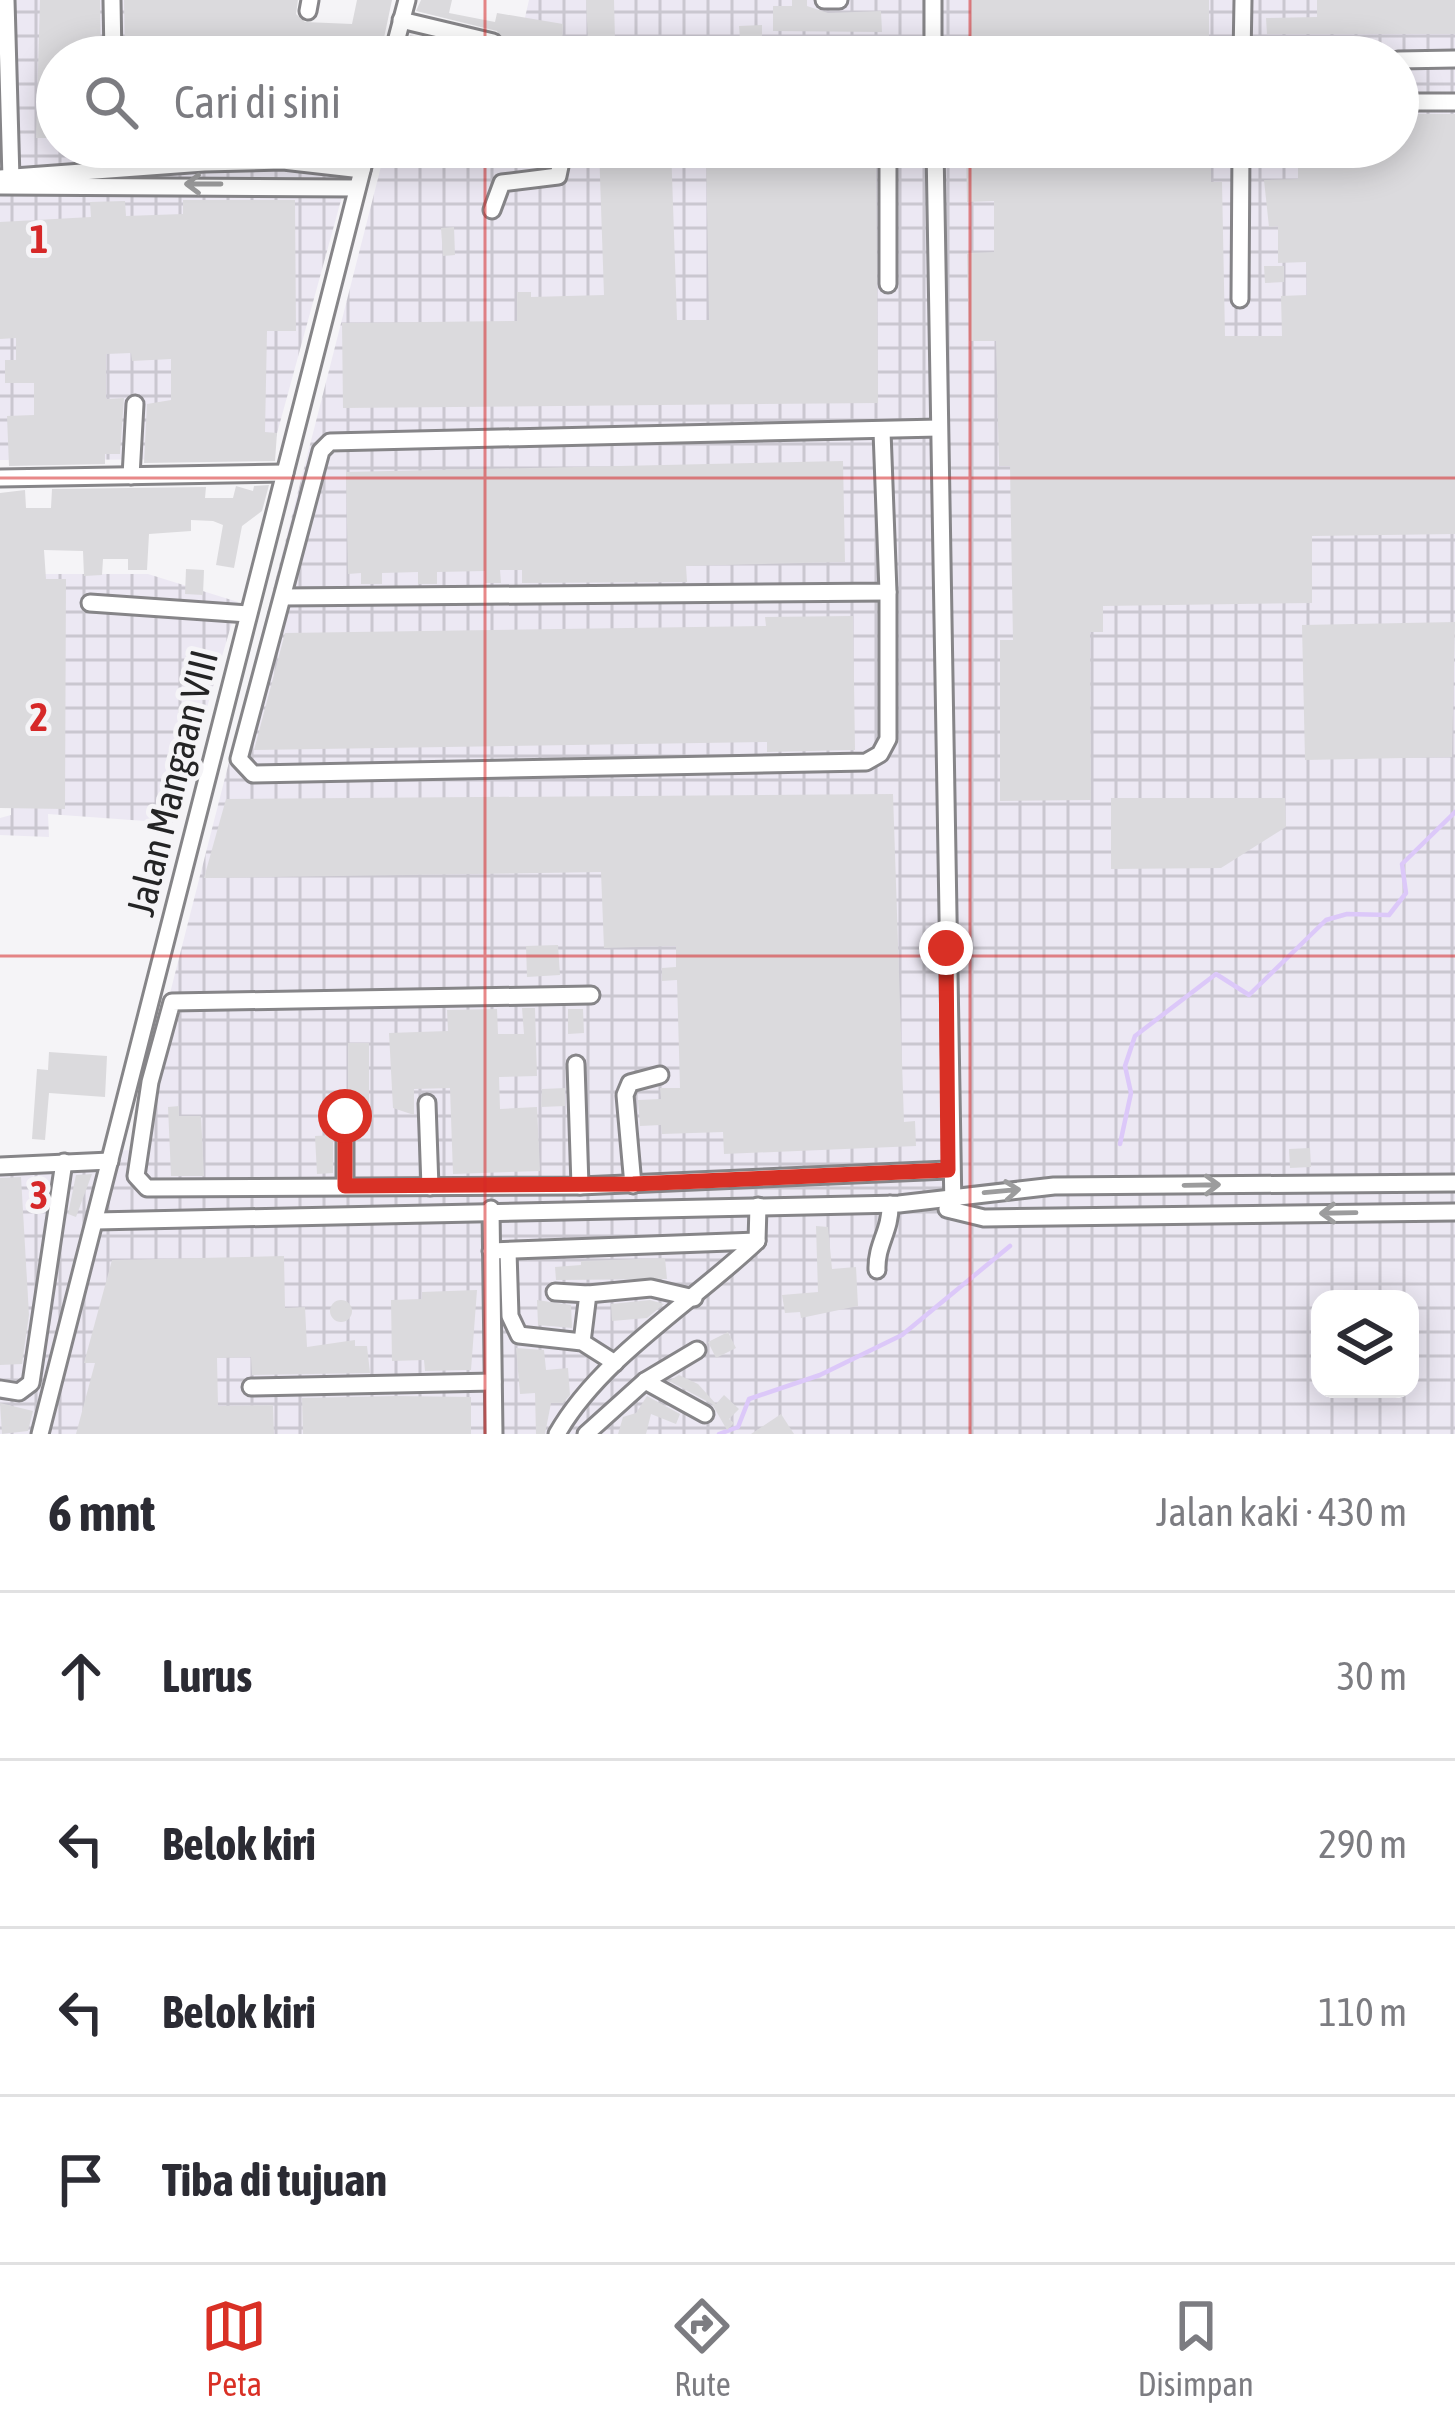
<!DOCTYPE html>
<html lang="id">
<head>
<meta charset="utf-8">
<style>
  :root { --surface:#fff; --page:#f2f2f3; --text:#2b2b33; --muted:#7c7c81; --line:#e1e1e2; --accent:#d93025 }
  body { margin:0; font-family:"Asap Condensed",sans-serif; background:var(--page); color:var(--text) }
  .controls { position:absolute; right:36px; bottom:36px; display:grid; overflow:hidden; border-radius:24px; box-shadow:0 6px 30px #0003 }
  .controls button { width:108px; height:108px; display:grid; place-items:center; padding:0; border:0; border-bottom:3px solid var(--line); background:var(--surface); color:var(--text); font:60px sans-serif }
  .stop { position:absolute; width:36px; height:36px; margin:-27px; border:9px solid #d93025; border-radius:50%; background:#fff }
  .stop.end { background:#d93025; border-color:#fff; box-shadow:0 3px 12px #0008 }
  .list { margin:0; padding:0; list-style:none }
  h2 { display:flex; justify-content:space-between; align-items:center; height:156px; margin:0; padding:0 48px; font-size:51px }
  h2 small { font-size:39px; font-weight:400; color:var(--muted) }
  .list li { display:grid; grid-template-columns:78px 1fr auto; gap:36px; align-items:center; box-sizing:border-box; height:168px; padding:0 48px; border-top:3px solid var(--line) }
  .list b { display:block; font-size:45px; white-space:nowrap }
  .list em { font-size:39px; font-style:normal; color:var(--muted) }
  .icon { flex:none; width:66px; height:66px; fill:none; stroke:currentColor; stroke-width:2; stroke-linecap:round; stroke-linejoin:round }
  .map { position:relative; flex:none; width:1455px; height:1434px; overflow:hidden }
  .search { position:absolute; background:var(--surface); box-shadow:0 6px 30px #0003; left:36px; right:36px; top:36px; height:132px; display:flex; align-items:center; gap:30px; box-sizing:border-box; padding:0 42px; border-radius:66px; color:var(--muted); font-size:45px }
  .sheet { height:828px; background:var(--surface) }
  nav { display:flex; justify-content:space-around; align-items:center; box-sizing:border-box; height:168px; border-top:3px solid var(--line); background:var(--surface); font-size:33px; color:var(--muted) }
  nav a { display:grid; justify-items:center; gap:6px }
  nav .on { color:var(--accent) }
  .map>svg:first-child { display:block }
  .industrial { fill:url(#industrial-grid); fill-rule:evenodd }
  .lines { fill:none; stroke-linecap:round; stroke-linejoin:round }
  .stream { stroke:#dcc8f9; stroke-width:4.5 }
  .building { fill:#dbdadd }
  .minor-casing { stroke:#868588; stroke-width:21 }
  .minor { stroke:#fff; stroke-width:15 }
  .oneway { stroke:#9c9c9d }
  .route { stroke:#d93025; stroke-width:15 }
  .grid { fill:none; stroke:#d62828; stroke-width:3; stroke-opacity:0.55 }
  .labels { text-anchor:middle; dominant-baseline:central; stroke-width:10; stroke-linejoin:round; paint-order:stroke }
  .street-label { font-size:39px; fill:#242425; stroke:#f5f4f7 }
  .grid-label { font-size:39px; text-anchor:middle; font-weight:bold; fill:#d62828; stroke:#f5f4f7; stroke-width:10; stroke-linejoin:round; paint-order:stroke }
</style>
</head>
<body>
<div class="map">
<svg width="1455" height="1434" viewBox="0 0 1455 1434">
  <defs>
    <pattern id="industrial-grid" width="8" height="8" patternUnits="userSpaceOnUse" patternTransform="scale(3)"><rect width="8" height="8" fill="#ece8f3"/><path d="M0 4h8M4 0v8" fill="none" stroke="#cac7d0"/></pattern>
  </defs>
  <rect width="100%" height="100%" fill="#f5f4f7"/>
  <g class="industrial">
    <polygon points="0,0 218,0 218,57 57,57 57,147 217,147 218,152 352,160 270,459 0,460"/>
    <path d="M529 0H1455V1434H0V1157L130 1150 386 147H1398V57H516ZM1320 1299H1410V1389H1320Z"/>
    <polygon points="9,574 148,574 238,602 173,823 48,814 49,837 0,835 0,818 11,815"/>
  </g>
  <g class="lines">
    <g class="stream">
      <polyline points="1120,1144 1131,1093 1125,1066 1135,1036 1216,974 1249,995 1326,920 1347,914 1389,915 1406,893 1402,864 1455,812"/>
      <polyline points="719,1434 738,1427 749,1399 820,1375 902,1335 1010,1246"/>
    </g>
  </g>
  <g class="building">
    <polygon points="40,0 100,0 101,57 57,57 57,138 36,138"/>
    <polygon points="124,0 298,0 296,14 305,22 352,24 357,0 392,0 380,57 298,50 298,57 125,57"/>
    <polygon points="421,0 452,0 449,13 495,22 497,13 563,24 562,46 514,43 511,57 462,57 443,51 442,57 404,57 410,35 490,54 504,46 497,31 416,11"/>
    <polygon points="586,0 614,0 615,40 588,41"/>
    <polygon points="792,0 807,0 807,6 828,13 881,11 882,32 773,31 773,6 792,6"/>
    <polygon points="971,0 1209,0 1209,37 971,38"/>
    <polygon points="1317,0 1455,0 1455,34 1267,34 1266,18 1317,17"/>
    <polygon points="762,25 762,38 740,39 739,26"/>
    <polygon points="1398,114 1455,114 1455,534 1312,536 1312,603 1103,606 1103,632 1090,632 1091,800 1000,801 1000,640 1013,640 1010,466 999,466 996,341 969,341 967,253 994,252 994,201 967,202 966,147 1211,147 1211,182 1222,182 1225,336 1282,336 1281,296 1307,295 1306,262 1278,263 1278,226 1269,227 1264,180 1298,179 1298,147 1398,147"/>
    <polygon points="599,147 671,147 677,320 709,320 706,149 876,147 878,403 343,408 342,323 517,321 517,292 531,292 531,297 604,295"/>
    <polygon points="183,200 295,200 296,331 267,331 265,432 277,433 275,461 144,463 147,404 171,400 171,359 132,361 131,353 106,354 106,399 124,398 120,454 105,454 105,464 9,466 7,416 34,415 34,383 5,383 5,360 16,360 16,338 0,339 0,222 91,217 90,202 125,201 126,216 183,214"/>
    <polygon points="454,227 455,255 443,256 441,228"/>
    <polygon points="1264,266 1284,266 1284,282 1265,283"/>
    <polygon points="843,461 845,562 686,566 687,582 522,583 522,570 500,570 501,583 485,583 485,571 437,572 437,584 418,584 418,572 382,573 382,584 361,584 361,573 348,574 346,472"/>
    <polygon points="269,485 262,511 242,526 234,568 216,565 223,525 213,521 191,520 191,531 149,534 147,570 128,570 128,559 103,559 102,575 84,576 83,551 44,550 46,579 66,579 65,809 0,808 0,493 25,490 26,508 51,508 52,489 206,487 205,498 233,498 236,486 253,491 254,486"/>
    <polygon points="186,569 204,570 203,595 185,594"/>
    <polygon points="853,616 855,750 767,752 767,742 254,750 285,633 766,626 765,617"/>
    <polygon points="1455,622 1452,757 1305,760 1302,625"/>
    <polygon points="893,794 904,1122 915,1121 916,1146 724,1154 723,1132 662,1134 661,1125 640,1126 638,1100 661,1099 660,1088 680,1088 677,980 662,981 662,968 676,967 676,946 604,948 601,872 204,878 226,799"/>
    <polygon points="1111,798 1285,798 1286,827 1221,868 1111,869"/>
    <polygon points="558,945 560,975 527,977 526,946"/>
    <polygon points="522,1008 535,1008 537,1076 499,1077 500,1109 537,1107 540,1171 453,1174 450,1088 414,1089 414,1115 393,1108 389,1033 448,1031 447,1010 497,1009 498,1034 524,1034"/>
    <polygon points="568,1009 583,1009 584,1033 568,1034"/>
    <polygon points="348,1043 369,1043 369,1108 348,1105"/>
    <polygon points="49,1052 107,1056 105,1097 49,1093 45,1140 32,1139 37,1069 48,1070"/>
    <polygon points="565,1088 565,1106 541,1107 542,1089"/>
    <polygon points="179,1106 179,1116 201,1116 204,1176 171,1176 168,1107"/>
    <polygon points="333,1135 333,1173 317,1174 315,1136"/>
    <polygon points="1310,1148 1311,1167 1290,1168 1289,1149"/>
    <polygon points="92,1174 76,1217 68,1214 76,1175"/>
    <polygon points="21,1177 29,1315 22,1364 0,1365 0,1178"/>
    <polygon points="816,1226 828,1227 832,1269 856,1267 858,1306 801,1318 800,1312 785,1313 782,1295 818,1292"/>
    <polygon points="284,1256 285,1308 305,1307 307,1347 355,1340 355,1346 367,1346 370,1373 252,1375 251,1357 217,1358 218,1406 273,1405 274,1434 76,1434 95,1363 84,1363 112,1260"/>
    <polygon points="665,1258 667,1279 556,1280 555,1267 581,1265 581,1261"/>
    <polygon points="477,1290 471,1370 425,1371 424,1360 392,1361 391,1300 422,1299 422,1292"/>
    <polygon points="537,1300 571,1305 572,1328 538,1325"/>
    <polygon points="650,1300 664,1304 647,1318 612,1321 611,1304"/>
    <circle cx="341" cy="1311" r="11"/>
    <polygon points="728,1332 736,1348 716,1358 708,1342"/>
    <polygon points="516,1348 544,1350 546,1370 568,1368 570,1395 563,1403 551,1403 545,1434 536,1434 535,1393 520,1394"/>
    <polygon points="679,1375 698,1384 716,1404 724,1395 739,1409 729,1419 734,1423 727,1430 712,1404 669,1381"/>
    <polygon points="396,1396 471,1397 471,1434 303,1434 302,1398"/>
    <polygon points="647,1396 680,1414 676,1424 651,1414 646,1434 618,1434 623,1417 636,1413"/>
    <polygon points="0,1403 33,1411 28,1431 2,1434"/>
    <polygon points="781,1414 794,1434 751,1434"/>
  </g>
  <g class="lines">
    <defs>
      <g id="minor">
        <polyline points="6,0 11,179"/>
        <polyline points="112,0 113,57"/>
        <polyline points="824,0 839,0"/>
        <polyline points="933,0 933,57"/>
        <polyline points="308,11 310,0"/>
        <polyline points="401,20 493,42"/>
        <polyline points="392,57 407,0"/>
        <polyline points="1242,57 1243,0"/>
        <polyline points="1398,60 1455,59"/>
        <polyline points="1398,102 1455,102"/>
        <polyline points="888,147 888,284"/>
        <polyline points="935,147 953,1210"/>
        <polyline points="0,178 204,163 283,161 362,170"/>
        <polyline points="0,186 357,188"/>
        <polyline points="492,210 502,183 558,176 564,147"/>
        <polyline points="1240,299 1241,147"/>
        <polyline points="131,476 135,404"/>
        <polyline points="0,478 285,473"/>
        <polyline points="888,592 888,739 880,754 866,762 253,774 239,759 321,451 330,442 939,428"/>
        <polyline points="283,597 888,592 882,431"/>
        <polyline points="90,603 248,614"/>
        <polyline points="576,1064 580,1186 147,1188 136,1176 150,1082 172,1002 591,995"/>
        <polyline points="427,1103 430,1187"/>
        <polyline points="345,1116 345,1186"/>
        <polyline points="0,1166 110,1161"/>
        <polyline points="633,1185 625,1095 630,1083 660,1075"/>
        <polyline points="580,1186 948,1170"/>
        <polyline points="491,1209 494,1434"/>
        <polyline points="947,1209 984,1218 1455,1212"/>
        <polyline points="96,1221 899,1204 1054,1186 1455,1183"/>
        <polyline points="491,1251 757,1241"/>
        <polyline points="508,1251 510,1316 519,1335 582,1342 615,1363"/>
        <path d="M877 1270C876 1244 891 1231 890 1204"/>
        <polyline points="555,1292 588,1294"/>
        <polyline points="582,1342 588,1294 651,1288 694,1298"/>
        <polyline points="645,1381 705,1414"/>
        <polyline points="251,1387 493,1382"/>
        <polyline points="0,1389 19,1392 31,1383 64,1162"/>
        <polyline points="40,1434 368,147"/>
        <path d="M557 1434C600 1358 693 1302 757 1241L758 1206"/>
        <polyline points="586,1434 645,1381 697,1350"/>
      </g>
    </defs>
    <use href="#minor" class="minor-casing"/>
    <use href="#minor" class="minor"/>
  </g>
  <defs><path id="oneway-shaft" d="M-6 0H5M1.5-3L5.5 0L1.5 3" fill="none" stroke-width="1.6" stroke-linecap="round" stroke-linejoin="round" transform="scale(3)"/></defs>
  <g class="oneway">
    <use href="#oneway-shaft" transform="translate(203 184) rotate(-180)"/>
    <use href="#oneway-shaft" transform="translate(1202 1185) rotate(-1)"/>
    <use href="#oneway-shaft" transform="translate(1002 1191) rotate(-5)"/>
    <use href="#oneway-shaft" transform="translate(1338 1213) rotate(179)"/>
  </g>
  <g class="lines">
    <polyline class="route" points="345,1116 345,1186 633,1184 948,1170 946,948"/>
  </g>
  <path class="grid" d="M485 0V57M970 0V57M485 147V1434M970 147V1434M0 478H1455M0 956H1455"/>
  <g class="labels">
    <g class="street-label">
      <text transform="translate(172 783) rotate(-76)">Jalan Mangaan VIII</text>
    </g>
  </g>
  <g class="grid-label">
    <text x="39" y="253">1</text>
    <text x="39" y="731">2</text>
    <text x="39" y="1209">3</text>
  </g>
</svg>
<div class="controls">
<button><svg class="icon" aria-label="layers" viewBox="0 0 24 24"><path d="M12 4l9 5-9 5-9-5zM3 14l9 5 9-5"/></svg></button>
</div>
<div class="stop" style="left:345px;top:1116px"></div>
<div class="stop end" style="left:946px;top:948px"></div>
<div class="search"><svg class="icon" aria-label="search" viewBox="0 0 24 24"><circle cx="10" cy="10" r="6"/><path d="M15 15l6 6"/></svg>Cari di sini</div>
</div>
<section class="sheet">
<h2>6 mnt<small>Jalan kaki · 430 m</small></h2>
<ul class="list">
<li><svg class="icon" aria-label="ahead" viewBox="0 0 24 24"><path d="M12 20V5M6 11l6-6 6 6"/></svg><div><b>Lurus</b></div><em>30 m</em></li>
<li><svg class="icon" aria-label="left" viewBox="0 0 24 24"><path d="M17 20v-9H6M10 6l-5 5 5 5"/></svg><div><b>Belok kiri</b></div><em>290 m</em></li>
<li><svg class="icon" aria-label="left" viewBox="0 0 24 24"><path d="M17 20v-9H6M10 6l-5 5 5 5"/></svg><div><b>Belok kiri</b></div><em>110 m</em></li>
<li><svg class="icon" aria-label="arrive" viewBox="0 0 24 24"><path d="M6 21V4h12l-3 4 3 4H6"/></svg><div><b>Tiba di tujuan</b></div></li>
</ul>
</section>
<nav>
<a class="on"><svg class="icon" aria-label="map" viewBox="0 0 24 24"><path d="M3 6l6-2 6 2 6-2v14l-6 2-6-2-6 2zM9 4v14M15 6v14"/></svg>Peta</a>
<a><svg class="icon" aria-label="directions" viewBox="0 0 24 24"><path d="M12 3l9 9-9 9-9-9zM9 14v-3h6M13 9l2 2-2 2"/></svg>Rute</a>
<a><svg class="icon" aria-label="saved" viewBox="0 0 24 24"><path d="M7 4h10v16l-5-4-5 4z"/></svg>Disimpan</a>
</nav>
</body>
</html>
